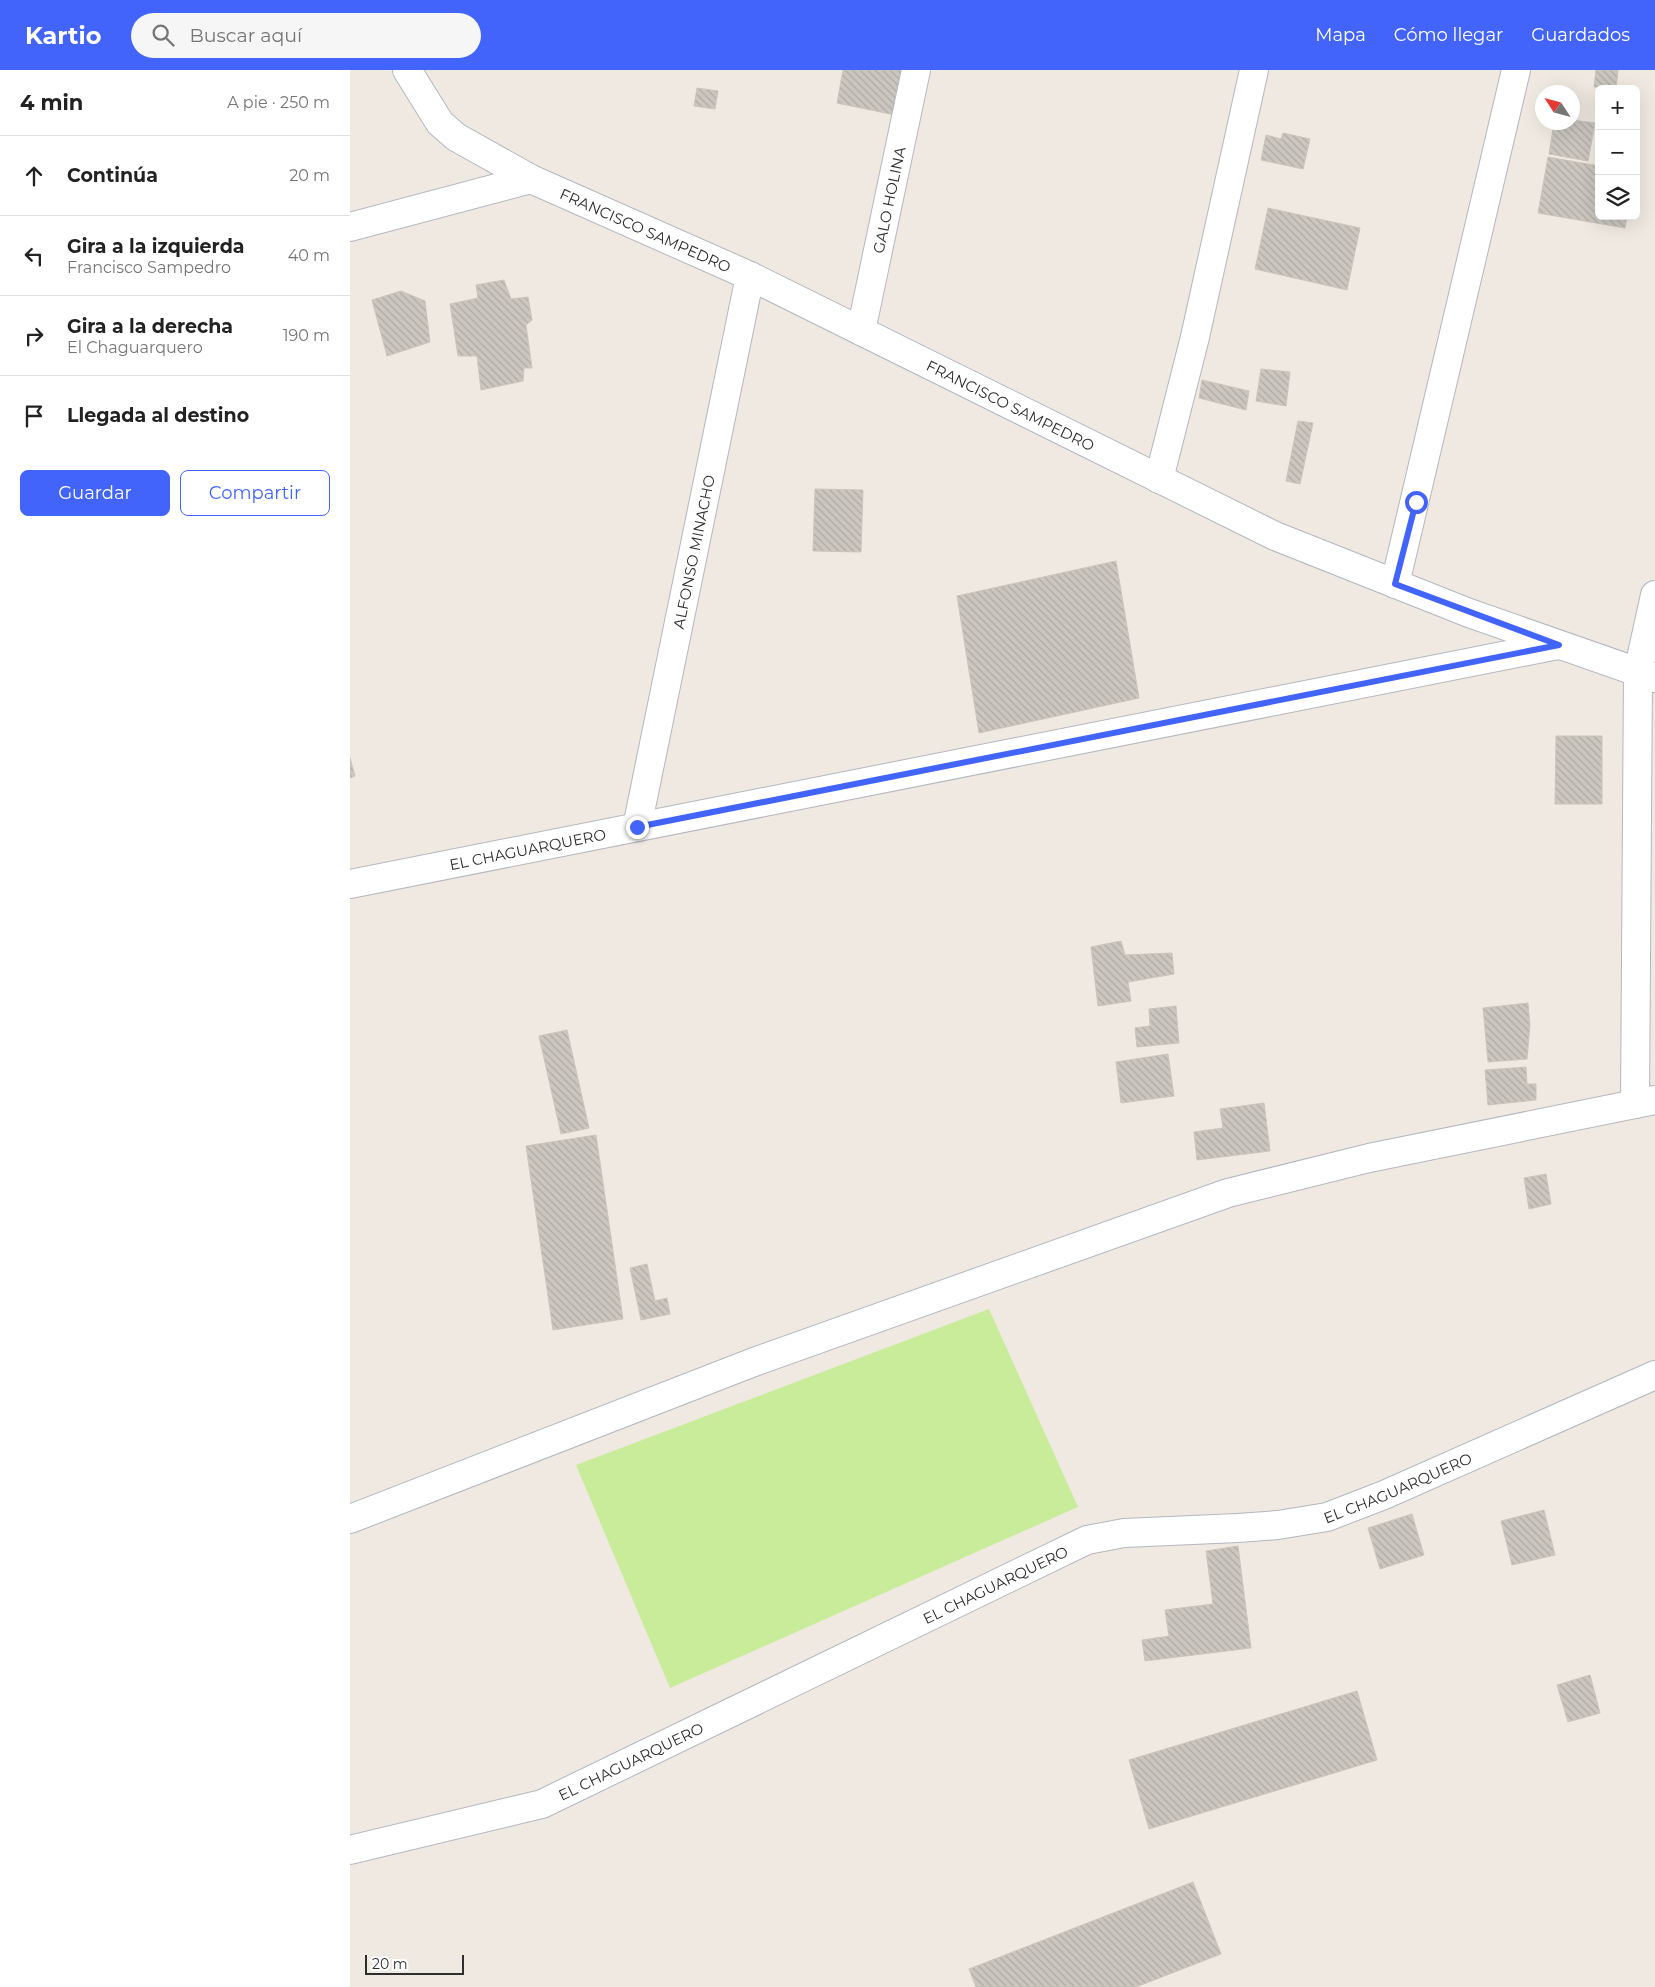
<!DOCTYPE html>
<html lang="es">
<head>
<meta charset="utf-8">
<style>
  :root { --surface:#fff; --page:#f6f6f6; --text:#222; --muted:#767676; --line:#e0e0e0; --accent:#4264fb }
  body { margin:0; font-family:Montserrat,sans-serif; background:var(--page); color:var(--text) }
  .controls { position:absolute; right:15px; top:15px; display:grid; overflow:hidden; border-radius:8px; box-shadow:0 5px 20px #0002 }
  .controls button { width:45px; height:45px; display:grid; place-items:center; padding:0; border:0; border-bottom:1px solid var(--line); background:var(--surface); color:var(--text); font:25px sans-serif }
  .compass { position:absolute; left:1185px; top:15px; width:45px; height:45px; border-radius:50%; background:var(--surface); box-shadow:0 5px 20px #0002; rotate:306deg }
  .scale { position:absolute; left:15px; bottom:12px; width:99px; box-sizing:border-box; padding-left:5px; border:2px solid #2e2e2e; border-top:0; font-size:14px; line-height:18px; white-space:nowrap; color:#2e2e2e; -webkit-text-stroke:4px #fff; paint-order:stroke }
  .stop { position:absolute; width:15px; height:15px; margin:-11px; border:4px solid #4264fb; border-radius:50%; background:#fff }
  .stop.end { background:#4264fb; border-color:#fff; box-shadow:0 1px 5px #0008 }
  .list { margin:0; padding:0; list-style:none }
  h2 { display:flex; justify-content:space-between; align-items:center; height:65px; margin:0; padding:0 20px; font-size:21px }
  h2 small { font-size:16px; font-weight:400; color:var(--muted) }
  .list li { display:grid; grid-template-columns:32px 1fr auto; gap:15px; align-items:center; box-sizing:border-box; height:80px; padding:0 20px; border-top:1px solid var(--line) }
  .list b { display:block; font-size:19px; white-space:nowrap }
  .list p { margin:0; font-size:16px; white-space:nowrap; color:var(--muted) }
  .list em { font-size:16px; font-style:normal; color:var(--muted) }
  .actions { display:flex; gap:10px; padding:15px 20px }
  .actions a { flex:1; padding:11px 0; border:1px solid var(--accent); border-radius:8px; text-align:center; font-size:18px; color:var(--accent) }
  .actions .main { background:var(--accent); color:#fff }
  .icon { flex:none; width:28px; height:28px; fill:none; stroke:currentColor; stroke-width:2; stroke-linecap:round; stroke-linejoin:round }
  .map { position:relative; flex:none; width:1305px; height:1917px; overflow:hidden }
  header { display:flex; align-items:center; gap:30px; box-sizing:border-box; height:70px; padding:0 25px; background:var(--accent); color:#fff }
  header strong { font-size:24px }
  nav { display:flex; gap:28px; margin-inline-start:auto; font-size:18px }
  .search { width:350px; height:45px; background:var(--page); display:flex; align-items:center; gap:12px; box-sizing:border-box; padding:0 18px; border-radius:28px; color:var(--muted); font-size:19px }
  main { display:flex }
  aside { flex:1; background:var(--surface) }
  .map>svg:first-child { display:block }
  .pitch { fill:#c9ec9a }
  .building { fill:url(#building-back-hatch); stroke:#cbc5ba }
  .lines { fill:none; stroke-linecap:round; stroke-linejoin:round }
  .minor-casing { stroke:#b4b7c1; stroke-width:30 }
  .minor { stroke:#fff; stroke-width:28 }
  .route { stroke:#4264fb; stroke-width:6 }
  .labels { text-anchor:middle; dominant-baseline:central; stroke-width:4; stroke-linejoin:round; paint-order:stroke }
  .street-label { font-size:15px; fill:#2e2e2e; stroke:#fff }
</style>
</head>
<body>
<header>
<strong>Kartio</strong>
<div class="search"><svg class="icon" aria-label="search" viewBox="0 0 24 24"><circle cx="10" cy="10" r="6"/><path d="M15 15l6 6"/></svg>Buscar aquí</div>
<nav><a>Mapa</a><a>Cómo llegar</a><a>Guardados</a></nav>
</header>
<main>
<aside>
<h2>4 min<small>A pie · 250 m</small></h2>
<ul class="list">
<li><svg class="icon" aria-label="ahead" viewBox="0 0 24 24"><path d="M12 20V5M6 11l6-6 6 6"/></svg><div><b>Continúa</b></div><em>20 m</em></li>
<li><svg class="icon" aria-label="left" viewBox="0 0 24 24"><path d="M17 20v-9H6M10 6l-5 5 5 5"/></svg><div><b>Gira a la izquierda</b><p>Francisco Sampedro</p></div><em>40 m</em></li>
<li><svg class="icon" aria-label="right" viewBox="0 0 24 24"><path d="M7 20v-9h11M14 6l5 5-5 5"/></svg><div><b>Gira a la derecha</b><p>El Chaguarquero</p></div><em>190 m</em></li>
<li><svg class="icon" aria-label="arrive" viewBox="0 0 24 24"><path d="M6 21V4h12l-3 4 3 4H6"/></svg><div><b>Llegada al destino</b></div></li>
</ul>
<div class="actions"><a class="main">Guardar</a><a>Compartir</a></div>
</aside>
<div class="map">
<svg width="1305" height="1917" viewBox="0 0 1305 1917">
  <defs>
    <pattern id="building-back-hatch" width="6" height="6" patternUnits="userSpaceOnUse" patternTransform="scale(1.25)"><rect width="6" height="6" fill="#cbc7bf"/><path d="M-1 5l2 2M0 0l6 6M5-1l2 2" fill="none" stroke="#afaba4"/></pattern>
  </defs>
  <rect width="100%" height="100%" fill="#efe9e1"/>
  <polygon class="pitch" points="639,1239 728,1437 320,1618 226,1395"/>
  <g class="building">
    <polygon points="493,0 554,0 545,45 487,33"/>
    <polygon points="1246,0 1268,0 1266,19 1244,17"/>
    <polygon points="347,18 368,21 365,39 344,36"/>
    <polygon points="1222,50 1245,53 1238,91 1199,84 1204,52 1222,52"/>
    <polygon points="933,63 960,69 953,99 911,90 916,65 931,69"/>
    <polygon points="1198,87 1249,96 1249,146 1277,146 1275,158 1188,143"/>
    <polygon points="918,138 1010,158 997,220 905,199"/>
    <polygon points="154,210 161,229 178,227 182,250 176,255 182,298 174,298 173,311 131,320 127,286 108,286 100,234 128,228 126,215"/>
    <polygon points="51,221 75,231 80,272 37,286 22,230"/>
    <polygon points="911,299 940,302 936,336 906,331"/>
    <polygon points="852,310 899,321 896,340 849,328"/>
    <polygon points="948,351 963,353 950,414 936,411"/>
    <polygon points="465,419 513,420 511,482 463,481"/>
    <polygon points="766,491 789,628 629,663 607,526"/>
    <polygon points="1206,666 1252,666 1252,734 1205,734"/>
    <polygon points="0,688 5,706 0,708"/>
    <polygon points="771,871 775,885 822,883 824,904 778,912 781,931 748,936 741,877"/>
    <polygon points="1178,933 1180,955 1177,989 1138,992 1133,938"/>
    <polygon points="826,936 829,973 787,977 785,958 800,956 799,939"/>
    <polygon points="217,960 239,1058 211,1064 189,966"/>
    <polygon points="818,984 824,1026 771,1033 766,992"/>
    <polygon points="1176,997 1177,1014 1186,1014 1186,1030 1138,1035 1135,1000"/>
    <polygon points="914,1033 920,1081 847,1090 844,1062 873,1058 870,1039"/>
    <polygon points="246,1065 273,1249 203,1260 176,1076"/>
    <polygon points="1196,1104 1201,1134 1179,1139 1174,1108"/>
    <polygon points="297,1194 305,1231 317,1228 320,1244 291,1250 280,1198"/>
    <polygon points="1194,1440 1205,1485 1162,1495 1151,1451"/>
    <polygon points="1062,1444 1074,1485 1030,1499 1018,1458"/>
    <polygon points="888,1476 901,1578 795,1591 792,1570 819,1566 815,1540 863,1534 856,1481"/>
    <polygon points="1240,1605 1250,1643 1218,1652 1207,1615"/>
    <polygon points="1007,1621 1027,1690 799,1759 779,1690"/>
    <polygon points="843,1812 871,1884 786,1917 626,1917 619,1899"/>
  </g>
  <g class="lines">
    <defs>
      <g id="minor">
        <path id="s1" d="M57 0 90 53 106 67 181 109 400 206 925 466 1119 543 1305 608"/>
        <polyline points="0,157 181,109"/>
        <path id="s2" d="M511 261 566 0"/>
        <polyline points="809,409 845,267 904,0"/>
        <polyline points="1045,514 1166,0"/>
        <path id="s3" d="M287 757 400 206"/>
        <path id="s4" d="M0 814 1208 575"/>
        <polyline points="1285,1034 1288,602 1305,525"/>
        <polyline points="0,1449 404,1292 878,1123 1019,1088 1305,1030"/>
        <path id="s5" d="M0 1780 192 1734 737 1470 774 1463 888 1458 928 1455 977 1447 1034 1425 1305 1305"/>
      </g>
    </defs>
    <use href="#minor" class="minor-casing"/>
    <use href="#minor" class="minor"/>
  </g>
  <g class="lines">
    <polyline class="route" points="287,757 1209,575 1045,514 1066,432"/>
  </g>
  <g class="labels">
    <g class="street-label">
      <text stroke="none"><textPath href="#s2" startOffset="134">GALO HOLINA</textPath></text>
      <text stroke="none"><textPath href="#s1" startOffset="295">FRANCISCO SAMPEDRO</textPath></text>
      <text stroke="none"><textPath href="#s1" startOffset="700">FRANCISCO SAMPEDRO</textPath></text>
      <text stroke="none"><textPath href="#s3" startOffset="281">ALFONSO MINACHO</textPath></text>
      <text stroke="none"><textPath href="#s4" startOffset="181">EL CHAGUARQUERO</textPath></text>
      <text stroke="none"><textPath href="#s5" startOffset="1121">EL CHAGUARQUERO</textPath></text>
      <text stroke="none"><textPath href="#s5" startOffset="701">EL CHAGUARQUERO</textPath></text>
      <text stroke="none"><textPath href="#s5" startOffset="296">EL CHAGUARQUERO</textPath></text>
    </g>
  </g>
</svg>
<div class="controls">
<button>+</button>
<button>−</button>
<button><svg class="icon" aria-label="layers" viewBox="0 0 24 24"><path d="M12 4l9 5-9 5-9-5zM3 14l9 5 9-5"/></svg></button>
</div>
<svg class="compass" viewBox="-18 -18 36 36"><path d="M0-13l5 13h-10z" fill="#e53935"/><path d="M0 13l5-13h-10z" fill="#767676"/></svg>
<div class="scale">20 m</div>
<div class="stop" style="left:1066px;top:432px"></div>
<div class="stop end" style="left:287px;top:757px"></div>
</div>
</main>
</body>
</html>
